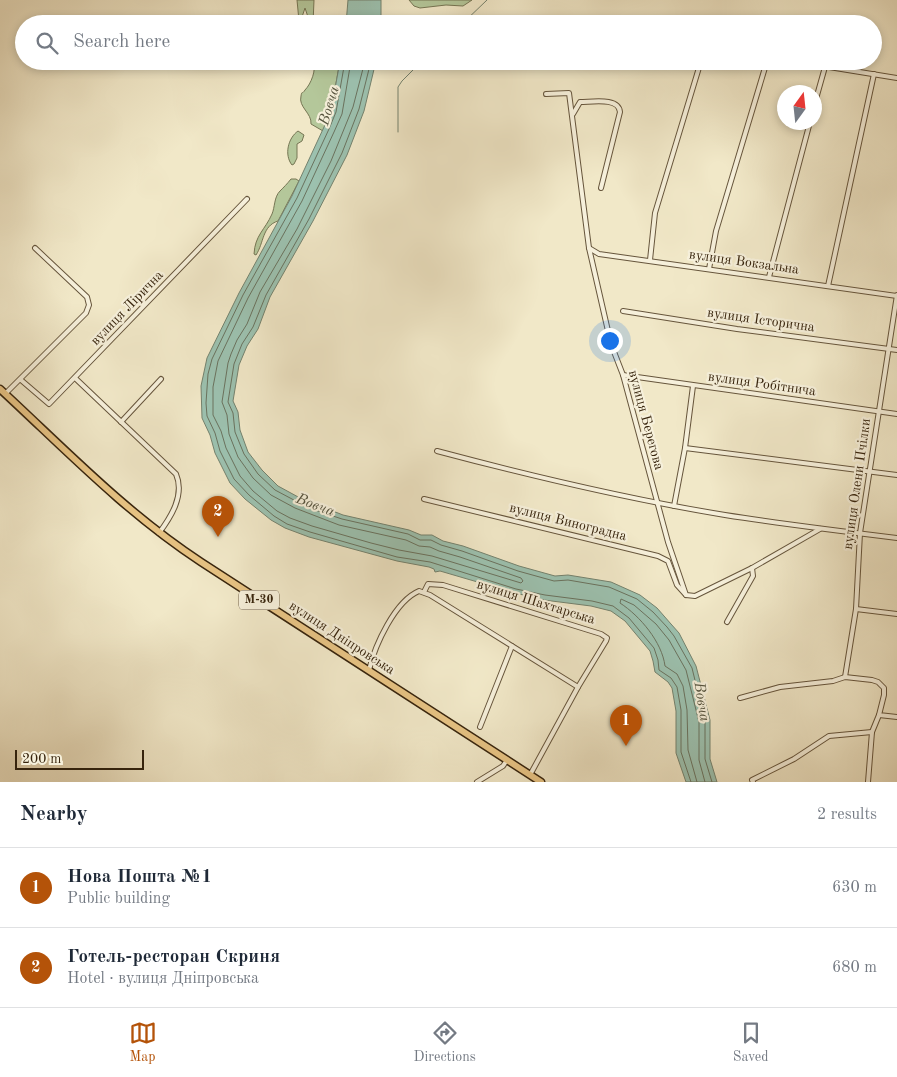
<!DOCTYPE html>
<html lang="en">
<head>
<meta charset="utf-8">
<style>
  :root { --surface:#fff; --page:#f6f6f7; --text:#1f2937; --muted:#747a83; --line:#e0e1e3; --accent:#b45309 }
  body { margin:0; font-family:"Old Standard TT",serif; background:var(--page); color:var(--text) }
  .compass { position:absolute; left:777px; top:85px; width:45px; height:45px; border-radius:50%; background:var(--surface); box-shadow:0 2px 8px #0003; rotate:15deg }
  .scale { position:absolute; left:15px; bottom:12px; width:129px; box-sizing:border-box; padding-left:5px; border:2px solid #37240d; border-top:0; font-size:14px; line-height:18px; white-space:nowrap; color:#37240d; -webkit-text-stroke:4px #f6f0db; paint-order:stroke }
  .you { position:absolute; left:609px; top:340px; width:18px; height:18px; margin:-12px; border:4px solid #fff; border-radius:50%; background:#1a73e8; box-shadow:0 0 0 8px #1a73e833 }
  .badge { display:grid; place-items:center; width:32px; height:32px; border-radius:50%; background:var(--accent); color:#fff; font-size:16px; font-weight:700 }
  .pin { position:absolute; translate:-50% -41px; filter:drop-shadow(0 1px 2px #0008) }
  .pin::after { content:''; position:absolute; top:26px; width:18px; height:15px; background:inherit; clip-path:polygon(0 0,100% 0,50% 100%) }
  .list { margin:0; padding:0; list-style:none }
  h2 { display:flex; justify-content:space-between; align-items:center; height:65px; margin:0; padding:0 20px; font-size:21px }
  h2 small { font-size:16px; font-weight:400; color:var(--muted) }
  .list li { display:grid; grid-template-columns:32px 1fr auto; gap:15px; align-items:center; box-sizing:border-box; height:80px; padding:0 20px; border-top:1px solid var(--line) }
  .list b { display:block; font-size:19px; white-space:nowrap }
  .list p { margin:0; font-size:16px; white-space:nowrap; color:var(--muted) }
  .list em { font-size:16px; font-style:normal; color:var(--muted) }
  .icon { flex:none; width:28px; height:28px; fill:none; stroke:currentColor; stroke-width:2; stroke-linecap:round; stroke-linejoin:round }
  .map { position:relative; flex:none; width:897px; height:782px; overflow:hidden }
  .search { position:absolute; background:var(--surface); box-shadow:0 2px 8px #0003; left:15px; right:15px; top:15px; height:55px; display:flex; align-items:center; gap:12px; box-sizing:border-box; padding:0 18px; border-radius:28px; color:var(--muted); font-size:19px }
  .sheet { height:225px; background:var(--surface) }
  nav { display:flex; justify-content:space-around; align-items:center; box-sizing:border-box; height:70px; border-top:1px solid var(--line); background:var(--surface); font-size:14px; color:var(--muted) }
  nav a { display:grid; justify-items:center; gap:2px }
  nav .on { color:var(--accent) }
  .map>svg:first-child { display:block }
  .green { fill:#b4c79a; stroke:#767654 }
  .water { fill:#9cc1af; stroke:#74826e }
  .lines { fill:none; stroke-linecap:round; stroke-linejoin:round }
  .shore { stroke:#6a725e; stroke-width:1 }
  .stream { stroke:#74826e; stroke-width:1 }
  .minor-casing { stroke:#66553c; stroke-width:6 }
  .trunk-casing { stroke:#37240d; stroke-width:9 }
  .minor { stroke:#f6f0db; stroke-width:4 }
  .trunk { stroke:#e8c484; stroke-width:6 }
  .labels { text-anchor:middle; dominant-baseline:central; stroke-width:4.5; stroke-linejoin:round; paint-order:stroke }
  .shield { fill:#f6f0db; stroke:#70614b; stroke-width:1 }
  .shield-label { font-size:12px; font-weight:bold; fill:#37240d }
  .street-label { font-size:14px; fill:#37240d; stroke:#f6f0db }
  .water-label { font-size:15px; font-style:italic; fill:#55533e; stroke:#f6f0db }
</style>
</head>
<body>
<div class="map">
<svg width="897" height="782" viewBox="0 0 897 782">
  <rect width="100%" height="100%" fill="#f1e8c8"/>
  <filter id="stains"><feTurbulence type="fractalNoise" baseFrequency=".004" numOctaves="4"/><feColorMatrix values="0 0 0 0 .2 0 0 0 0 .09 0 0 0 0 .02 0 0 0 .5 -.17"/></filter>
  <radialGradient id="worn" r=".72"><stop offset=".6" stop-color="#630" stop-opacity="0"/><stop offset="1" stop-color="#630" stop-opacity=".3"/></radialGradient>
  <g class="green">
    <polygon points="297,0 314,0 313,24 304,24 308,17 305,8 301,20 299,21"/>
    <polygon points="409,0 472,0 463,6 446,5 420,8 414,6"/>
    <path d="M313 61H340L331 111 323 131 311 124C312 113 298 107 301 96 302 90 302 95 305 90 311 84 317 69 313 61Z"/>
    <path d="M298 131 304 135 302 141 297 144V158L294 164 292 165C284 155 288 138 298 131Z"/>
    <path d="M291 179H296L299 181 278 221C262 226 264 243 256 255L254 254C255 235 265 230 272 214 275 207 274 197 280 191 284 187 287 184 291 179Z"/>
  </g>
  <g class="water">
    <polygon points="348,0 381,0 381,24 346,24"/>
    <polygon points="340,61 376,61 364,111 347,155 313,221 270,297 258,329 247,346 239,365 233,401 238,412 240,430 248,452 262,470 278,486 300,498 343,515 409,530 421,535 432,535 443,541 463,546 519,566 555,576 568,575 611,582 640,595 657,608 671,624 679,633 696,666 710,720 710,759 717,782 686,782 676,753 676,711 672,688 668,682 655,672 653,661 650,651 625,621 611,611 591,606 544,600 515,593 440,571 435,572 434,569 429,567 397,561 309,537 285,528 271,520 245,499 230,483 215,453 210,435 202,418 201,386 207,358 239,293 292,196 324,127 331,111"/>
  </g>
  <g class="lines">
    <g class="shore">
      <polyline points="345,61 336,112 329,129 297,198 243,295 212,359 208,374 206,403 207,416 215,433 220,451 234,479 249,495 274,516 287,524 310,532 397,557 430,562 516,589 545,595 592,601 613,606 629,618 654,648 658,660 659,670 671,678 677,687 681,710 681,752 691,782"/>
      <polyline points="351,61 342,114 334,132 302,201 248,298 218,361 213,387 213,415 221,431 226,448 240,476 253,491 277,511 290,518 312,526 371,543 399,550 432,556 521,583 523,581 521,578 460,557 439,551 430,547 419,546 406,540 339,525 295,508 271,495 253,478 238,457 229,434 227,415 222,402 228,363 231,354 237,340 247,324 260,292 297,229 331,161 353,107 365,61"/>
      <polyline points="371,61 359,109 342,153 309,219 266,295 253,327 242,344 234,364 228,402 233,413 235,432 244,454 258,474 275,490 309,508 342,519 408,534 420,540 431,540 441,545 462,551 518,571 554,581 568,580 609,587 637,599 653,612 667,627 674,636 692,668 705,721 705,759 712,782"/>
      <path d="M697 782 688 750 687 710 683 686 677 674 665 666C662 642 640 616 620 603L621 599 634 605 656 624 669 640 686 670 699 722V760L705 782"/>
    </g>
    <g class="stream">
      <polyline points="462,24 487,0"/>
      <polyline points="398,132 398,87 402,81 422,61"/>
    </g>
    <defs>
      <g id="minor">
        <polyline points="792,61 897,78"/>
        <polyline points="546,94 569,93 589,248 611,344 623,375 668,542 686,595 695,596 752,568 820,529"/>
        <polyline points="814,106 825,67"/>
        <path d="M573 114 580 102C592 102 619 97 620 112L601 188"/>
        <polyline points="589,248 599,254 897,296"/>
        <polyline points="650,260 655,213 701,61"/>
        <polyline points="709,269 716,231 767,61"/>
        <polyline points="769,277 810,122"/>
        <polyline points="828,286 874,74"/>
        <polyline points="623,311 737,329 897,350"/>
        <polyline points="623,375 897,414"/>
        <path d="M75 378 176 474C185 495 171 517 159 533"/>
        <polyline points="21,380 49,404 247,199"/>
        <polyline points="5,394 86,313 89,305 87,297 35,248"/>
        <polyline points="121,422 161,379"/>
        <polyline points="685,448 897,475"/>
        <path d="M437 451C531 476 628 499 725 515 782 524 839 531 897 538"/>
        <polyline points="424,499 658,556 668,561 677,585 686,595"/>
        <polyline points="674,506 685,448 693,386"/>
        <polyline points="424,592 428,584 443,585 601,634 607,638 606,641 578,687 530,775"/>
        <polyline points="856,609 897,614"/>
        <polyline points="727,622 753,576 752,568"/>
        <path d="M369 670C375 645 395 601 419 591L430 595 578 687"/>
        <polyline points="845,677 856,609 860,533 897,295"/>
        <polyline points="740,698 780,687 833,681 845,677 872,680 878,682 884,688 884,695 879,715 897,717"/>
        <polyline points="480,727 512,646"/>
        <polyline points="477,782 503,766 507,760"/>
        <polyline points="753,782 752,780 794,759 829,736 872,732"/>
        <polyline points="868,782 872,732 879,715"/>
      </g>
      <path id="trunk" d="M0 389C66 450 125 512 201 562L541 782"/>
    </defs>
    <use href="#minor" class="minor-casing"/>
    <use href="#trunk" class="trunk-casing"/>
    <use href="#minor" class="minor"/>
    <use href="#trunk" class="trunk"/>
  </g>
  <g class="labels">
    <rect class="shield" x="239" y="590.5" width="40" height="19" rx="4"/>
    <g class="shield-label">
      <text x="259" y="600">М-30</text>
    </g>
    <g class="street-label">
      <text transform="translate(744 262) rotate(8)">вулиця Вокзальна</text>
      <text transform="translate(127 308) rotate(-46)">вулиця Лірична</text>
      <text transform="translate(761 320) rotate(8)">вулиця Історична</text>
      <text transform="translate(762 384) rotate(8)">вулиця Робітнича</text>
      <text transform="translate(646 420) rotate(75)">вулиця Берегова</text>
      <text transform="translate(857 484) rotate(-82)">вулиця Олени Пчілки</text>
      <text transform="translate(568 522) rotate(14)">вулиця Виноградна</text>
      <text transform="translate(536 602) rotate(17)">вулиця Шахтарська</text>
      <text transform="translate(342 638) rotate(33)">вулиця Дніпровська</text>
    </g>
    <g class="water-label">
      <text transform="translate(330 106) rotate(-74)">Вовча</text>
      <text transform="translate(315 506) rotate(21)">Вовча</text>
      <text transform="translate(701 702) rotate(81)">Вовча</text>
    </g>
  </g>
  <rect width="100%" height="100%" filter="url(#stains)"/>
  <rect width="100%" height="100%" fill="url(#worn)"/>
</svg>
<svg class="compass" viewBox="-18 -18 36 36"><path d="M0-13l5 13h-10z" fill="#e53935"/><path d="M0 13l5-13h-10z" fill="#747a83"/></svg>
<div class="scale">200 m</div>
<div class="you"></div>
<div class="pin badge" style="left:626px;top:746px">1</div>
<div class="pin badge" style="left:218px;top:537px">2</div>
<div class="search"><svg class="icon" aria-label="search" viewBox="0 0 24 24"><circle cx="10" cy="10" r="6"/><path d="M15 15l6 6"/></svg>Search here</div>
</div>
<section class="sheet">
<h2>Nearby<small>2 results</small></h2>
<ul class="list">
<li><span class="badge">1</span><div><b>Нова Пошта №1</b><p>Public building</p></div><em>630 m</em></li>
<li><span class="badge">2</span><div><b>Готель-ресторан Скриня</b><p>Hotel · вулиця Дніпровська</p></div><em>680 m</em></li>
</ul>
</section>
<nav>
<a class="on"><svg class="icon" aria-label="map" viewBox="0 0 24 24"><path d="M3 6l6-2 6 2 6-2v14l-6 2-6-2-6 2zM9 4v14M15 6v14"/></svg>Map</a>
<a><svg class="icon" aria-label="directions" viewBox="0 0 24 24"><path d="M12 3l9 9-9 9-9-9zM9 14v-3h6M13 9l2 2-2 2"/></svg>Directions</a>
<a><svg class="icon" aria-label="saved" viewBox="0 0 24 24"><path d="M7 4h10v16l-5-4-5 4z"/></svg>Saved</a>
</nav>
</body>
</html>
